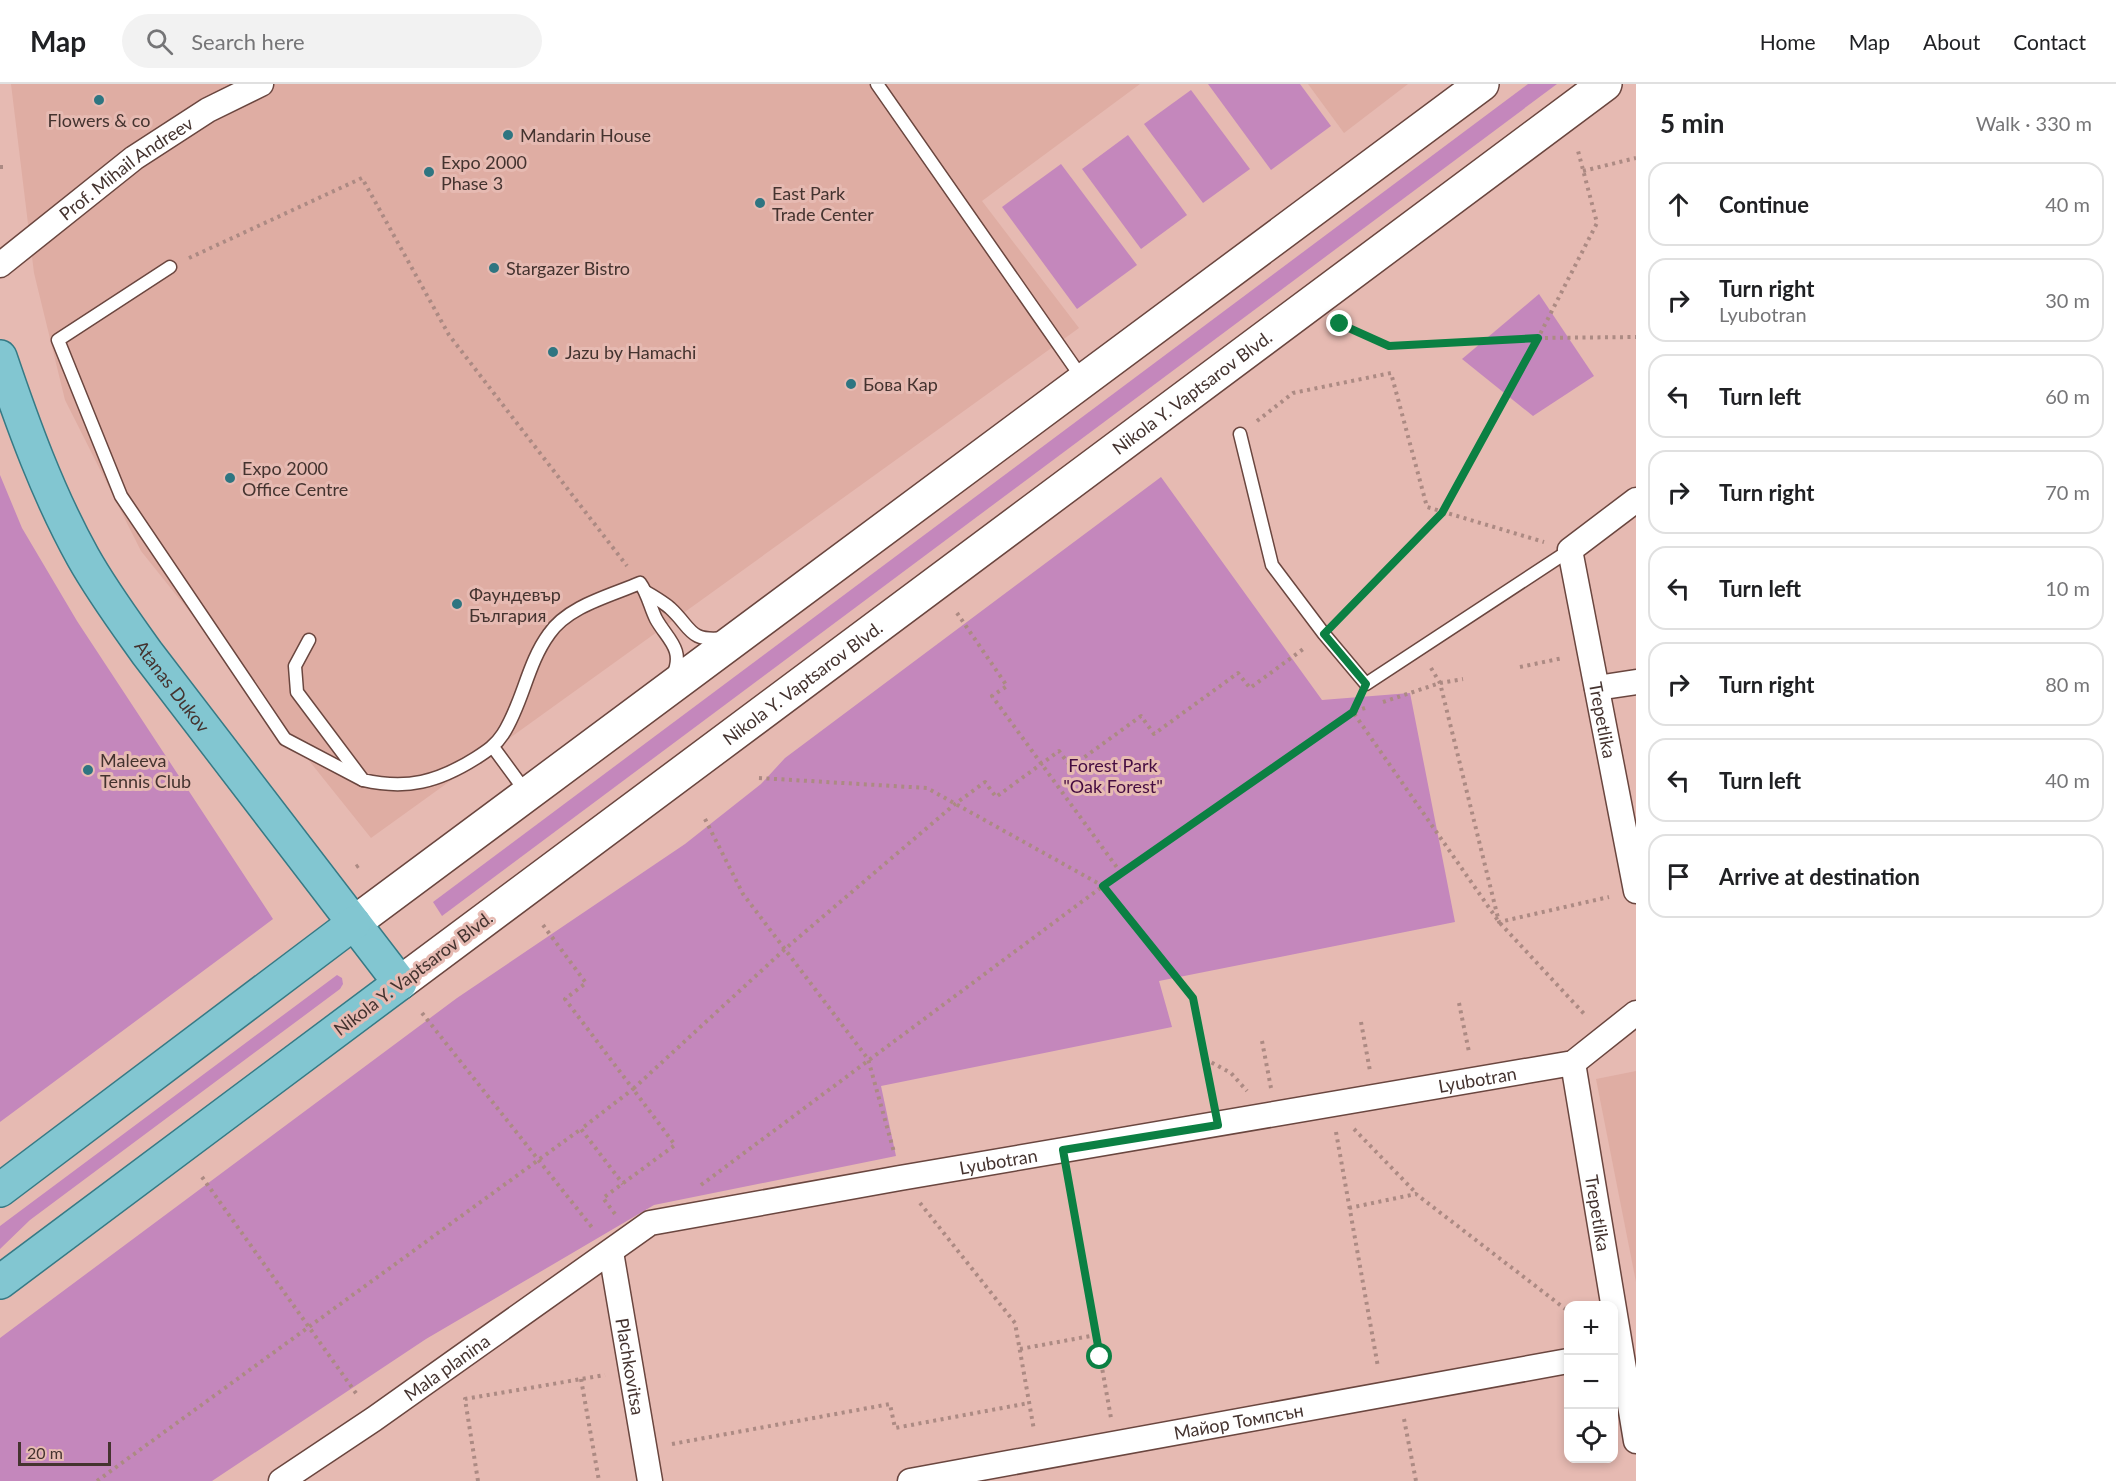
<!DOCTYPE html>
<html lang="en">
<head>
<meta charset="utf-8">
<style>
  :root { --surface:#fff; --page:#f2f2f2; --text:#202124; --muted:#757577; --line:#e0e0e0 }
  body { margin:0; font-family:Lato,sans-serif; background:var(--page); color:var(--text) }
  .controls { position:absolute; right:18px; bottom:18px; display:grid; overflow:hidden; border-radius:12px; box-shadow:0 3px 9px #0003 }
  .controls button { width:54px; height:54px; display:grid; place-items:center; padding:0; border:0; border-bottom:2px solid var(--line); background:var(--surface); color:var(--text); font:30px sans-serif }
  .scale { position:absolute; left:18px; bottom:15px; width:93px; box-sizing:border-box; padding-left:6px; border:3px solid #44332f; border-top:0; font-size:16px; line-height:21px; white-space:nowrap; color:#44332f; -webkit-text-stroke:4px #e6bab2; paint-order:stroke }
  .stop { position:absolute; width:18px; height:18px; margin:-14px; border:4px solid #0b8043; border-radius:50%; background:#fff }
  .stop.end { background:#0b8043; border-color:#fff; box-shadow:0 2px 6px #0008 }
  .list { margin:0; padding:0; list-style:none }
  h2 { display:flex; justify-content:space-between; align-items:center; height:78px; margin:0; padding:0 24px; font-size:26px }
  h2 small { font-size:20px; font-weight:400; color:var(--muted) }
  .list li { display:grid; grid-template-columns:39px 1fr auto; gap:18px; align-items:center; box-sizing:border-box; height:84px; margin:0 12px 12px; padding:0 12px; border:2px solid var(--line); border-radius:18px }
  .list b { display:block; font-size:22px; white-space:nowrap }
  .list p { margin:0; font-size:20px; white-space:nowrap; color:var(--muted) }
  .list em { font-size:20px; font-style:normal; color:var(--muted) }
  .icon { flex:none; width:33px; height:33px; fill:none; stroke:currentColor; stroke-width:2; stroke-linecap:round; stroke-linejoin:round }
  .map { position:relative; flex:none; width:1636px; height:1397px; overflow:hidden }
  header { display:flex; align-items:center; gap:36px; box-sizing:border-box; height:84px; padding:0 30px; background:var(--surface); border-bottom:2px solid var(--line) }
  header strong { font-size:28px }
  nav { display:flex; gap:33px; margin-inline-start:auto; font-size:21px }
  .search { width:420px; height:54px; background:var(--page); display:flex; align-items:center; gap:15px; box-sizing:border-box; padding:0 21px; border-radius:33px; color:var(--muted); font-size:22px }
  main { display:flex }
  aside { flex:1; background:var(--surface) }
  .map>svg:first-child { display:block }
  .built { fill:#dfada3 }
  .green { fill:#c487bc }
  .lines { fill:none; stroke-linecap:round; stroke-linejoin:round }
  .lane-casing { stroke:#6a463f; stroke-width:15 }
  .street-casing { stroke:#6a463f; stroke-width:27 }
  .secondary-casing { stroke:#6a463f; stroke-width:36 }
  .primary-casing { stroke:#367a85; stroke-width:36 }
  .path { stroke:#ac8a83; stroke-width:4; stroke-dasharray:3 4.5; stroke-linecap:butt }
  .lane { stroke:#fff; stroke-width:12 }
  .street { stroke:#fff; stroke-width:24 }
  .secondary { stroke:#fff; stroke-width:33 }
  .primary { stroke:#82c6d1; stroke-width:33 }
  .route { stroke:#0b8043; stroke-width:8 }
  .poi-dot { fill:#2e7581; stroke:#e6bab2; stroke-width:2 }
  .labels { text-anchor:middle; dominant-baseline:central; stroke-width:6; stroke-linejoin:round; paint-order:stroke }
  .poi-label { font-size:18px; fill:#44332f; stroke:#e6bab2; text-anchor:start }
  .street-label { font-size:18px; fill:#44332f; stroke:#e6bab2 }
  .park-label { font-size:18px; fill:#450c41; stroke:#e6bab2 }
</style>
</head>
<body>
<header>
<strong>Map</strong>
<div class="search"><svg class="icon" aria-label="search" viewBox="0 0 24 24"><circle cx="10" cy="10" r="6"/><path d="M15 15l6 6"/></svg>Search here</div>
<nav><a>Home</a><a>Map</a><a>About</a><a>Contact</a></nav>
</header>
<main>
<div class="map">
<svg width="1636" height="1397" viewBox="0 0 1636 1397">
  <rect width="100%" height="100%" fill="#e6bab2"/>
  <g class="built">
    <polygon points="11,0 1140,0 982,117 1079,244 371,754 141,467 65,316 34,189"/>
    <polygon points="1308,0 1408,0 1344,49"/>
    <polygon points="1636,987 1636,1198 1596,995"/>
  </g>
  <g class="green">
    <polygon points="1208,0 1300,0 1331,42 1271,86"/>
    <polygon points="1528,0 1557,0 442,832 433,818"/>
    <polygon points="1191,6 1250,85 1203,119 1144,40"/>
    <polygon points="1128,51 1187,131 1141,165 1082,85"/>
    <polygon points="1061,80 1137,181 1077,225 1002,123"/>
    <polygon points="1539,210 1594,292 1533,332 1462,275"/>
    <polygon points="0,391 22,444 77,537 273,835 0,1038"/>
    <polygon points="1161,393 1322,616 1410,609 1455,838 1159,897 1172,943 881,1002 896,1072 654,1121 426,1255 212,1397 0,1397 0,1254 457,914 685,760 761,700 785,674"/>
    <polygon points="337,891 342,894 343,900 340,905 30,1136 0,1165 0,1142"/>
  </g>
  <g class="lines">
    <defs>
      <g id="lane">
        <polyline points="877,0 1082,294"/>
        <polyline points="170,183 58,256 121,412 285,655 363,696"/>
        <polyline points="1240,350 1272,481 1324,550 1366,600 1570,466"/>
        <path d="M646 508C654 513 663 518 670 524 692 544 688 558 724 554"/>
        <path d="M309 556 295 582 297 608 363 696C407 706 438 698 476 674 487 667 496 661 503 650 523 619 527 580 549 550 568 522 610 512 640 499 648 510 650 523 656 535 667 555 685 565 673 591"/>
        <polyline points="493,663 526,708"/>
      </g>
      <g id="street">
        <path id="s1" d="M0 181 134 74 208 26 261 0"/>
        <path id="s2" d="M1636 416 1570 466 1636 807"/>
        <polyline points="1597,604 1636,598"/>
        <path id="s3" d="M1573 979 1636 1357"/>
        <path id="s4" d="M611 1168 650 1397"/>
        <path id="s5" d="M281 1397 374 1335 650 1139 900 1094 1573 979 1636 929"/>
        <path id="s6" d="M910 1397 1568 1277"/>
      </g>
      <g id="secondary">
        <polyline points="354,839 1482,0"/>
        <path id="s7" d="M400 899 1605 0"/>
      </g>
      <g id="primary">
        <path id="s8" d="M0 273C23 341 48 410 83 473 102 507 125 538 147 569L400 899 0 1198"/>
        <polyline points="0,1106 354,839"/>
      </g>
    </defs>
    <use href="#lane" class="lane-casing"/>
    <use href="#street" class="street-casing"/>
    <use href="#secondary" class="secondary-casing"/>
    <use href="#primary" class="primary-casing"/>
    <g class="path">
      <polyline points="0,83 7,83"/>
      <polyline points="1583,87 1636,74"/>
      <polyline points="189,174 362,94 449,251 627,482"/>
      <polyline points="1340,240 1388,262 1538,254 1636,253"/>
      <polyline points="1257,337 1293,309 1391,289 1427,423 1544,458"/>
      <polyline points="957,529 1007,602 992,612 1121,789"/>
      <polyline points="1339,535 1442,428 1538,254 1597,139 1577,63"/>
      <polyline points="1520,583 1563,574"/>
      <polyline points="1431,584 1440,599 1499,838 1609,813"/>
      <polyline points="1383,618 1440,599 1463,595"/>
      <polyline points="1365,624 1353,628 1499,838 1586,932"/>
      <polyline points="759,694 927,704 1103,802 1193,914 1212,1013"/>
      <polyline points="705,735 743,810 868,975 894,1068"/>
      <polyline points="356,783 362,779"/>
      <polyline points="543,841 586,899 565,915 633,1005 581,1045 623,1100"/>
      <polyline points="1459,919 1469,968"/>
      <polyline points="422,929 594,1146"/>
      <polyline points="1361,938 1370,987"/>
      <polyline points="1262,957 1271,1004"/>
      <polyline points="1205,975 1231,989 1247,1007"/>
      <polyline points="1354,1045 1416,1109"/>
      <polyline points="1336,1048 1378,1283"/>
      <polyline points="202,1093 358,1312"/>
      <polyline points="1068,1094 1111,1334"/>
      <polyline points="701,1101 1103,802 1353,628 1357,619"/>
      <polyline points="920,1119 1015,1239 1034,1346"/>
      <polyline points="1349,1124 1416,1110 1568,1227"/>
      <polyline points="615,1130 603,1114 675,1061 633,1005 785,865 955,720 985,698 996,713 1059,667 1071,683 1141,632 1154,650 1238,589 1250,604 1306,563"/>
      <polyline points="1020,1265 1096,1251"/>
      <polyline points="581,1295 599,1397"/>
      <polyline points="1404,1335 1416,1397"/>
      <polyline points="672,1360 890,1320 895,1344 1029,1319"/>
      <polyline points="97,1397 581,1045"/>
      <polyline points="478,1397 465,1315 605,1291"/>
    </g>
    <use href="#lane" class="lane"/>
    <use href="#street" class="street"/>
    <use href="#secondary" class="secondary"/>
    <use href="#primary" class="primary"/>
  </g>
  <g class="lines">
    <polyline class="route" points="1100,1273 1063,1066 1218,1041 1193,914 1103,802 1353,628 1366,600 1324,550 1442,429 1538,254 1389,262 1340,240"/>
  </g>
  <g class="poi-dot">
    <circle cx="99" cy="16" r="6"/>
    <circle cx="508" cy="51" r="6"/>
    <circle cx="429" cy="88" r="6"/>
    <circle cx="760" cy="119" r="6"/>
    <circle cx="494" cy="184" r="6"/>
    <circle cx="553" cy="268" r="6"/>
    <circle cx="851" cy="300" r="6"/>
    <circle cx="230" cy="394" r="6"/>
    <circle cx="457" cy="520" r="6"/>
    <circle cx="88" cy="686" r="6"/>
  </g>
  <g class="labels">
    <g class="poi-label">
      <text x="99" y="36" text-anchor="middle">Flowers &amp; co</text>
      <text x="520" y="51">Mandarin House</text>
      <text x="441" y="78">Expo 2000<tspan x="441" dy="21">Phase 3</tspan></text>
      <text x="772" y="109">East Park<tspan x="772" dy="21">Trade Center</tspan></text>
      <text x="506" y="184">Stargazer Bistro</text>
      <text x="565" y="268">Jazu by Hamachi</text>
      <text x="863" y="300">Бова Кар</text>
      <text x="242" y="384">Expo 2000<tspan x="242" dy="21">Office Centre</tspan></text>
      <text x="469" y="510">Фаундевър<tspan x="469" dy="21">България</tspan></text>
      <text x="100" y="676">Maleeva<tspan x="100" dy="21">Tennis Club</tspan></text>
    </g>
    <g class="street-label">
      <text stroke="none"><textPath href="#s1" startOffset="159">Prof. Mihail Andreev</textPath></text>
      <text stroke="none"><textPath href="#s7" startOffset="988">Nikola Y. Vaptsarov Blvd.</textPath></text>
      <text stroke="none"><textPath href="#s7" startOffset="502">Nikola Y. Vaptsarov Blvd.</textPath></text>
      <text stroke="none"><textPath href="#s8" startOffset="374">Atanas Dukov</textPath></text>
      <text stroke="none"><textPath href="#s2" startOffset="256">Trepetlika</textPath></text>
      <text transform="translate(413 889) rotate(-37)">Nikola Y. Vaptsarov Blvd.</text>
      <text stroke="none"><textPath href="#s5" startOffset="1290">Lyubotran</textPath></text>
      <text stroke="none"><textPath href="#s5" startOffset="804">Lyubotran</textPath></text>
      <text stroke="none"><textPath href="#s3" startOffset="152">Trepetlika</textPath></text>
      <text stroke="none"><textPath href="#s4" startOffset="116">Plachkovitsa</textPath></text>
      <text stroke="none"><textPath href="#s5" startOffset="201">Mala planina</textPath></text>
      <text stroke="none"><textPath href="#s6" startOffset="334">Майор Томпсън</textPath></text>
    </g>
    <g class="park-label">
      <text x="1113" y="681">Forest Park<tspan x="1113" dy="21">"Oak Forest"</tspan></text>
    </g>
  </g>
</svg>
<div class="controls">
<button>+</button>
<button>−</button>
<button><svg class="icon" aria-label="locate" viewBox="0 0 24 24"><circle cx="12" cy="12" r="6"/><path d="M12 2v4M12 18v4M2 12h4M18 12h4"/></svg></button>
</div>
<div class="scale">20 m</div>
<div class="stop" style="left:1100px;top:1273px"></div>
<div class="stop end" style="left:1340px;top:240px"></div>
</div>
<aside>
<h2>5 min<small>Walk · 330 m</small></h2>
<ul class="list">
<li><svg class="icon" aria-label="ahead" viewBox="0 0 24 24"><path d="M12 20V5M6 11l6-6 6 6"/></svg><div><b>Continue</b></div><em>40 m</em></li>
<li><svg class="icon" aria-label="right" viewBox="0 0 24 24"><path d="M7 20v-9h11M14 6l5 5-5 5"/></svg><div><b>Turn right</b><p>Lyubotran</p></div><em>30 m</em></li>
<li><svg class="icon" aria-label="left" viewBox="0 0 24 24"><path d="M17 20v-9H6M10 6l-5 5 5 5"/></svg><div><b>Turn left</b></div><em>60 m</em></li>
<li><svg class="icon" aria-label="right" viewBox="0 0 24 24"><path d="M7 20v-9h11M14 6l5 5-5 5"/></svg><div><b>Turn right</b></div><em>70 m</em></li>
<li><svg class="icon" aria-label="left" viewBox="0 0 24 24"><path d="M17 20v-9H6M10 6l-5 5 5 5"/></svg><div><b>Turn left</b></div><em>10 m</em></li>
<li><svg class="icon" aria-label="right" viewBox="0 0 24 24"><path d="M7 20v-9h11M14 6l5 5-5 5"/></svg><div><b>Turn right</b></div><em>80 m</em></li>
<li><svg class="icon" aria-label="left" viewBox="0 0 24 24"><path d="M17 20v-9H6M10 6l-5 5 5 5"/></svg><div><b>Turn left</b></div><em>40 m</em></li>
<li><svg class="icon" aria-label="arrive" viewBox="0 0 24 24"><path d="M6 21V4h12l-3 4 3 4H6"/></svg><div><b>Arrive at destination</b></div></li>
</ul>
</aside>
</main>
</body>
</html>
